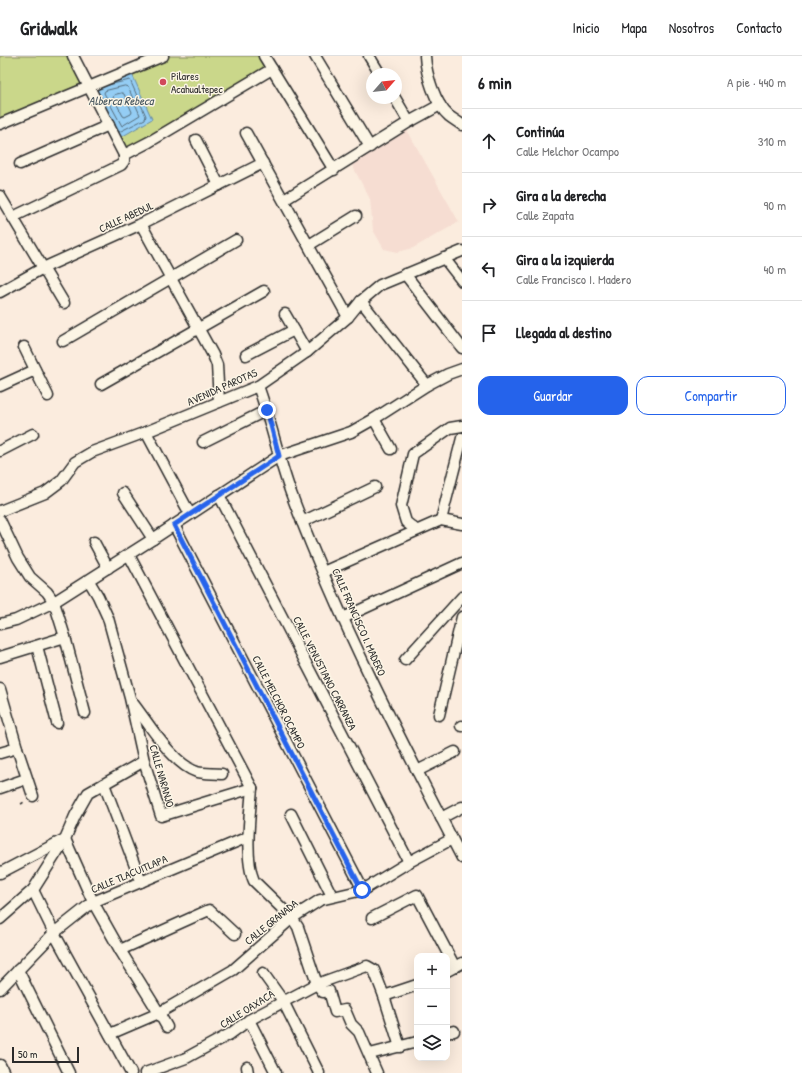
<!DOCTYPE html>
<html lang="es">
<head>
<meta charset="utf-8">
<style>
  :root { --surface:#fff; --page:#f6f6f6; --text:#202124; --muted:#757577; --line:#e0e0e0; --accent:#2563eb }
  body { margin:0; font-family:"Patrick Hand",sans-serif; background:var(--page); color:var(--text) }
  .controls { position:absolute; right:12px; bottom:12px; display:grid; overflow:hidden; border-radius:8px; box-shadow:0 4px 16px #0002 }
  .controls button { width:36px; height:36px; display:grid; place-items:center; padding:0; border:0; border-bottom:1px solid var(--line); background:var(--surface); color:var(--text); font:20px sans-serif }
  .compass { position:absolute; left:366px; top:12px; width:36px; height:36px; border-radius:50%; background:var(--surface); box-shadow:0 4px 16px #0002; rotate:62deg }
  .scale { position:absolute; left:12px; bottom:10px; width:67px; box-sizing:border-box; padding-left:4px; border:2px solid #2b2b2b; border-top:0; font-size:11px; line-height:14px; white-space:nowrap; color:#2b2b2b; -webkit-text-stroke:3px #fcf5e5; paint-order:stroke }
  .stop { position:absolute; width:12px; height:12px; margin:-9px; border:3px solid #2563eb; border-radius:50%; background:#fff }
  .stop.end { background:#2563eb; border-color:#fff; box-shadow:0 1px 4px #0008 }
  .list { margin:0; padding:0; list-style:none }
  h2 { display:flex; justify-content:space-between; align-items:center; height:52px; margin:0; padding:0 16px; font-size:17px }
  h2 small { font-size:13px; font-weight:400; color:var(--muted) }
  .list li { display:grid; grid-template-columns:26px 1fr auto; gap:12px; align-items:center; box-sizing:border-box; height:64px; padding:0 16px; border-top:1px solid var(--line) }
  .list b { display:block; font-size:15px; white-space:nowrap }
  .list p { margin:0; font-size:13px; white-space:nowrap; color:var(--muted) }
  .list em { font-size:13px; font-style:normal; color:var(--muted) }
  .actions { display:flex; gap:8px; padding:12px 16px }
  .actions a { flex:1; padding:9px 0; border:1px solid var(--accent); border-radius:12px; text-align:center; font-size:14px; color:var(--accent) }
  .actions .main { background:var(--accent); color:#fff }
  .icon { flex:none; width:22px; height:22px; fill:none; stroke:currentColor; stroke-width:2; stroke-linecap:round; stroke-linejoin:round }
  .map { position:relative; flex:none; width:462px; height:1017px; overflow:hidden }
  header { display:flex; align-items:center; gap:24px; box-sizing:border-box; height:56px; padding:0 20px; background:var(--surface); border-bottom:1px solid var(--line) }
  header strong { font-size:19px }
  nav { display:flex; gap:22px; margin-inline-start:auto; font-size:14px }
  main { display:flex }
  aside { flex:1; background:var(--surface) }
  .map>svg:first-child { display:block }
  .built { fill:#f6ddd2 }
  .green { fill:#cad78a; stroke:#7a815a }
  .water { fill:#94cdf4; stroke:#6a8ca4 }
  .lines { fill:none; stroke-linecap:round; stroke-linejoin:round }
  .shore { stroke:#556c7b; stroke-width:1 }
  .minor-casing { stroke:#2b2b2b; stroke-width:13 }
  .path { stroke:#2b2b2b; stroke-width:1.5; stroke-dasharray:3 3; stroke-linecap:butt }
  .minor { stroke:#fcf5e5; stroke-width:10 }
  .route { stroke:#2563eb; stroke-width:5 }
  .poi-dot { fill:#d1495b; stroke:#fcf5e5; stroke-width:1.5 }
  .labels { text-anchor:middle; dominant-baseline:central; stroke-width:3; stroke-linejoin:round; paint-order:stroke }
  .poi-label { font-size:11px; fill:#2b2b2b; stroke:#fcf5e5; text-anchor:start }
  .street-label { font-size:11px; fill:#2b2b2b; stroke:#fcf5e5 }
  .water-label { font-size:12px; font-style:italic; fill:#45545d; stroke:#fcf5e5 }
</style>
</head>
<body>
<header>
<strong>Gridwalk</strong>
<nav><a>Inicio</a><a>Mapa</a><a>Nosotros</a><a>Contacto</a></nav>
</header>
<main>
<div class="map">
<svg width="462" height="1017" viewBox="0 0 462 1017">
  <rect width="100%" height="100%" fill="#fbecde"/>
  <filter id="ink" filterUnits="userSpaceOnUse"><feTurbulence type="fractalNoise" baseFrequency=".025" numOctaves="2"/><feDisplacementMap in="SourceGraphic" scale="8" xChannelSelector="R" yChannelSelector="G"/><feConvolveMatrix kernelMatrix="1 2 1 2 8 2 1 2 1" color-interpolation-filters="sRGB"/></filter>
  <g filter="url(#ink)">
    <polygon class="built" points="407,74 459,166 413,192 398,196 384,193 373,174 370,143 352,109"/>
    <g class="green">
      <polygon points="0,0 71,0 87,30 0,63"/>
      <polygon points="163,0 262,0 269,12 126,96 90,31"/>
    </g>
    <polygon class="water" points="132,18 152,63 118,83 90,31"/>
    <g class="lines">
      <g class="shore">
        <polyline points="108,29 130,24 146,60 145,63 119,76"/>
        <polygon points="125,30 128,31 140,59 122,70 104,37 105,35"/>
        <polygon points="122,37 124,38 132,56 131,58 125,61 123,60 113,41 114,39"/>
      </g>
      <defs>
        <g id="minor">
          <polyline points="73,0 124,99"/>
          <polyline points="264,0 334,114"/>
          <polyline points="315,0 370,91"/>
          <polyline points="369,0 380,18"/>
          <path d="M425 0C426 18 435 48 449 60 453 63 458 66 462 69"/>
          <polyline points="395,42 409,66"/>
          <polyline points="0,68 163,0"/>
          <polyline points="246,77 348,261"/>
          <polyline points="196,84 219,129"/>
          <polyline points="124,99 149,86 272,13"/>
          <polyline points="20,108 109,69"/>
          <polyline points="0,140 64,247"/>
          <polyline points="284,144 409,66 440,49"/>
          <polyline points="13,161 121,109 124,105 124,99"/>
          <polyline points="141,168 213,299 217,309 219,346"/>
          <polyline points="309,189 356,160"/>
          <polyline points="444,202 462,225"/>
          <polyline points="405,218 462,292"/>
          <polyline points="0,236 43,212 141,168 263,107"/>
          <polyline points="361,245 427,329"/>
          <polyline points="285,258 307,296"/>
          <polyline points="63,285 236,184"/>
          <polyline points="24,291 48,340"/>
          <polyline points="246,299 294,274"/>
          <polyline points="101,328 264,235"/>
          <polyline points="0,330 35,314"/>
          <path d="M258 330C271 365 278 402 291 437 338 563 400 683 462 802"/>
          <polyline points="374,363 391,393"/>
          <polyline points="146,376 190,458"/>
          <polyline points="203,386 267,354"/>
          <polyline points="0,395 33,378"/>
          <polyline points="123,437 153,483"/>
          <polyline points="219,439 409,806"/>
          <polyline points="0,455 45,437 61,425 75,406 92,396 146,376 258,330 307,296 348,261 361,245 380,229 462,195"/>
          <polyline points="0,464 18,502 30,521 47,536 54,546 65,581 85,657"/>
          <polyline points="441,464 462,382"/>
          <polyline points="302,466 375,431"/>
          <polyline points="174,469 363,834"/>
          <polyline points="416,474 406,466 401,450 413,398 450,372 462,370"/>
          <polyline points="94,486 108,512"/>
          <polyline points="129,499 252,732"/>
          <polyline points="323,516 441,464 462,468"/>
          <polyline points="89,525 98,540 108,562 130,642 144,705 161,760 252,732"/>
          <polyline points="343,562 462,507"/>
          <polyline points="0,568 16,564 54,546 153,483 279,400 351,376 374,363 427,329 448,318 462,313"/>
          <polyline points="37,590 57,667"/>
          <polyline points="0,601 65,581"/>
          <polyline points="405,604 462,541"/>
          <polyline points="0,633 17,692 33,740"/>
          <path d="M132 646C148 666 172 708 197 716 205 718 214 717 222 718"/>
          <polyline points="439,659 462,561"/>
          <polyline points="461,670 462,670"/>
          <polyline points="0,697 17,692"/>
          <polyline points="417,715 455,696"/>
          <polyline points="104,728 141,826"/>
          <polyline points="0,732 26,723"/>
          <path d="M252 732C250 757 244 803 254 825L292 862 298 871 317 928 323 936 329 935 335 956 345 954 351 968 359 976 377 1017"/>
          <polyline points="291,758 332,840"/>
          <polyline points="441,762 462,751"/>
          <polyline points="65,783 93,846 120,894 159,957 167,971"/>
          <polyline points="0,817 65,783 75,760 88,737 144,705"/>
          <polyline points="33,834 54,877 131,1017"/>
          <polyline points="372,862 417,839 455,911"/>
          <polyline points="0,863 33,834 64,785"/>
          <polyline points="120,894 209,854 235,878"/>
          <polyline points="18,914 69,1017"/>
          <polyline points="447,915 462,907"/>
          <polyline points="263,917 283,945 319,1017"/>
          <polyline points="0,933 54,877 93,846 248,781"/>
          <polyline points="384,940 417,929"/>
          <polyline points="249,964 276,1017"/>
          <polyline points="447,977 454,975"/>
          <polyline points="110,978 159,957 233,914 292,862 320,844 363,834 409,806 452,783"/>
          <polyline points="370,998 417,986"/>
          <polyline points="0,1009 4,1017"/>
          <polyline points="247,1011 248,1017"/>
          <polyline points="145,1017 186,1002 230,978 249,964 317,928 367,910 374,914 384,940 400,991"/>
        </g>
      </defs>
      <use href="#minor" class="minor-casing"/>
      <polyline class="path" points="21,748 26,745"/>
      <use href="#minor" class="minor"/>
    </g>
  </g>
  <g class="lines" filter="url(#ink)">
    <polyline class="route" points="267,354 279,400 174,469 362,834"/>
  </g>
  <circle class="poi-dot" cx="163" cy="26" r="4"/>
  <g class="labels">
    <g class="poi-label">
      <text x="171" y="20">Pilares<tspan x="171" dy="13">Acahualtepec</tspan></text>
    </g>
    <g class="street-label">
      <text transform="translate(126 161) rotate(-25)">CALLE ABEDUL</text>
      <text transform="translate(222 331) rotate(-24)">AVENIDA PAROTAS</text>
      <text transform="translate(359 566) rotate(66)">CALLE FRANCISCO I. MADERO</text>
      <text transform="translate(325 617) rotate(63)">CALLE VENUSTIANO CARRANZA</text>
      <text transform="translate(279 646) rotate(63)">CALLE MELCHOR OCAMPO</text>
      <text transform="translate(162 720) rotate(74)">CALLE NARANJO</text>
      <text transform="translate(129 818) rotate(-23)">CALLE TLACUITLAPA</text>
      <text transform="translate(271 866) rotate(-39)">CALLE GRANADA</text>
      <text transform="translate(247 953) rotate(-32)">CALLE OAXACA</text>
    </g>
    <g class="water-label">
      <text x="121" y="44">Alberca Rebeca</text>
    </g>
  </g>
</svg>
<div class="controls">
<button>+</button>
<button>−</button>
<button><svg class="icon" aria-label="layers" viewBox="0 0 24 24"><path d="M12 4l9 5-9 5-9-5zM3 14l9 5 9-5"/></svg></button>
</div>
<svg class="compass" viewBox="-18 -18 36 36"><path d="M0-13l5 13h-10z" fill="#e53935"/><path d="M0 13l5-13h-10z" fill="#757577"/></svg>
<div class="scale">50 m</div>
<div class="stop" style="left:362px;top:834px"></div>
<div class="stop end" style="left:267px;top:354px"></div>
</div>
<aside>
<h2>6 min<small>A pie · 440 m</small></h2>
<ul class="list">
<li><svg class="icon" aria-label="ahead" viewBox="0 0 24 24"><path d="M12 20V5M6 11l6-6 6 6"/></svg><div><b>Continúa</b><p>Calle Melchor Ocampo</p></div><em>310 m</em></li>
<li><svg class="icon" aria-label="right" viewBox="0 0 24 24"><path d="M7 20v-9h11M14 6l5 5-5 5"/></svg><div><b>Gira a la derecha</b><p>Calle Zapata</p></div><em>90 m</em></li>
<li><svg class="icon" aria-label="left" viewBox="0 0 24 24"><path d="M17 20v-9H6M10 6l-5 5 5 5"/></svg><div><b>Gira a la izquierda</b><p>Calle Francisco I. Madero</p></div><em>40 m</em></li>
<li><svg class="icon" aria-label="arrive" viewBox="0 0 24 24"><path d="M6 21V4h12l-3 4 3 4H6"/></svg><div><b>Llegada al destino</b></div></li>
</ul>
<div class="actions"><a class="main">Guardar</a><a>Compartir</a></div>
</aside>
</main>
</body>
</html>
